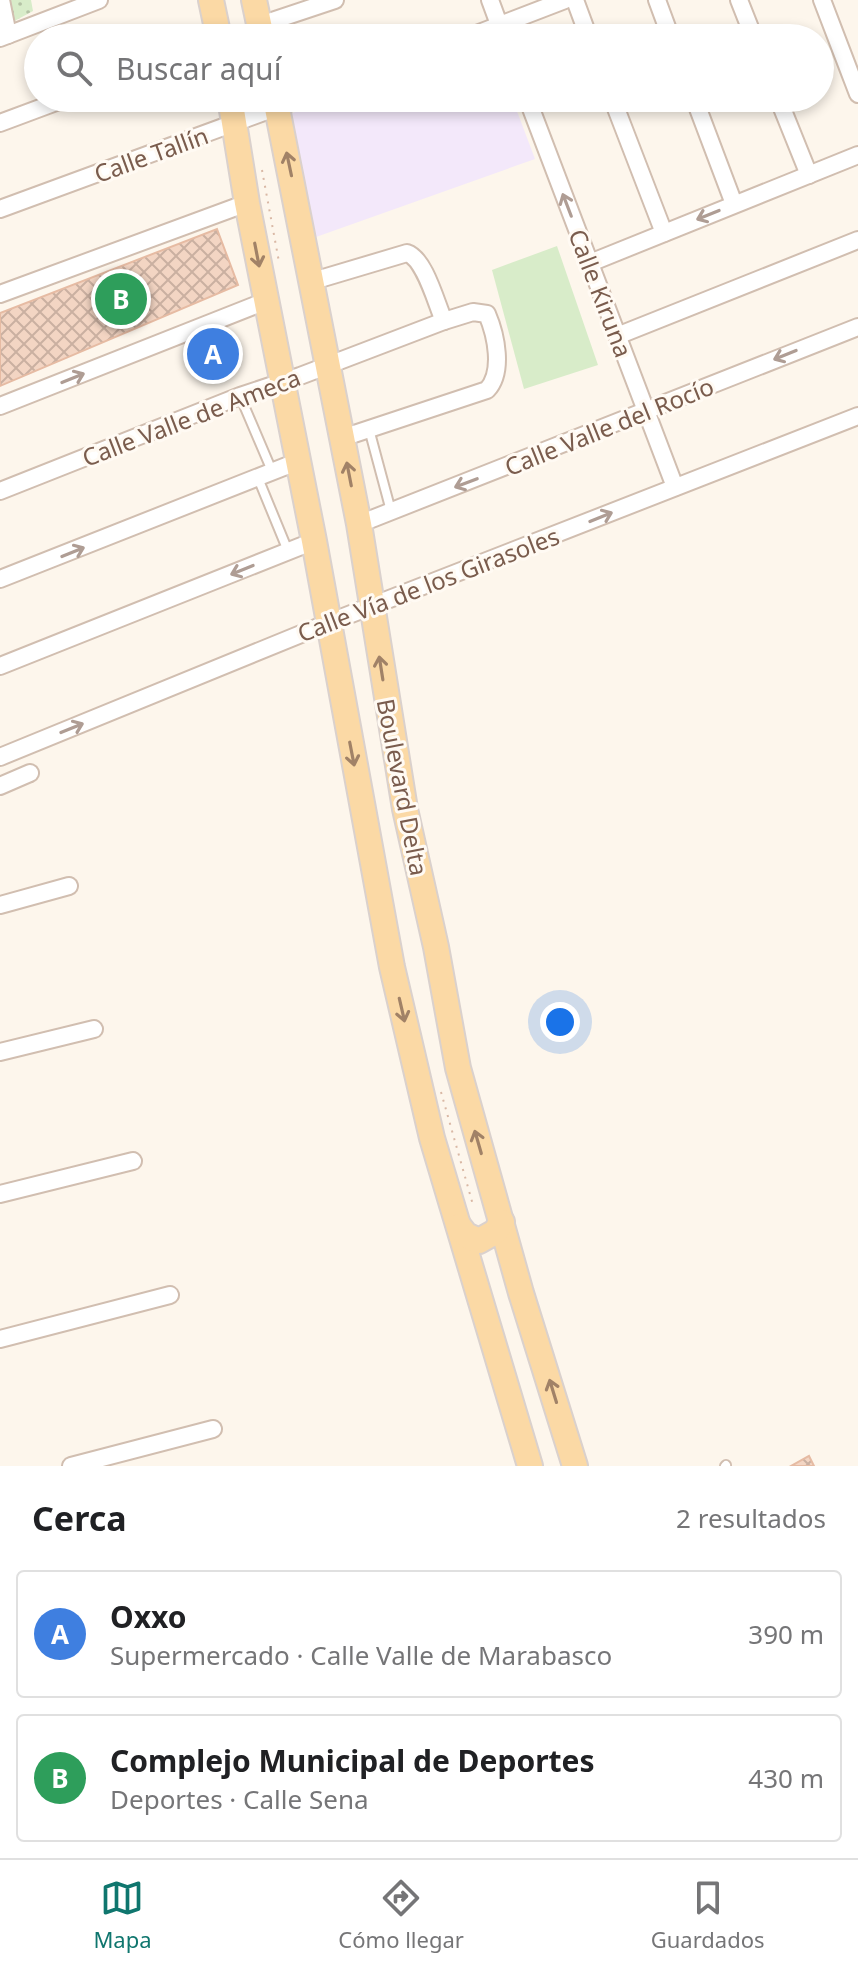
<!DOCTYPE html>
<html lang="es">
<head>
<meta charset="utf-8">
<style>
  :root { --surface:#fff; --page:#f6f6f6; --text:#202124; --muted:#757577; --line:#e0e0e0; --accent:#0f766e }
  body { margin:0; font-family:"Noto Sans",sans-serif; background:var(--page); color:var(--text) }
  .you { position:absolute; left:560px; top:1022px; width:28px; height:28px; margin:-20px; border:6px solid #fff; border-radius:50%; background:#1a73e8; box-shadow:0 0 0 12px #1a73e833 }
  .badge { display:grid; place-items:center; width:52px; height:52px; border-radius:50%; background:var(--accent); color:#fff; font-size:26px; font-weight:700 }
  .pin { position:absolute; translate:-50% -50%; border:4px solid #fff; box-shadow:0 2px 8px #0006 }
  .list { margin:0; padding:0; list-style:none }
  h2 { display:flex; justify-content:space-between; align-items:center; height:104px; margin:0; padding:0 32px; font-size:34px }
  h2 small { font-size:26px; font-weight:400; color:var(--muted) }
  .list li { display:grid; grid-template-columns:52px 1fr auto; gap:24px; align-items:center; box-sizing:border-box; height:128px; margin:0 16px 16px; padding:0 16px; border:2px solid var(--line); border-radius:8px }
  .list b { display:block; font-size:30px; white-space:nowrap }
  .list p { margin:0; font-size:26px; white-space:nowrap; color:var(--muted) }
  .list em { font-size:26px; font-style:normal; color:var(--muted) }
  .icon { flex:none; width:44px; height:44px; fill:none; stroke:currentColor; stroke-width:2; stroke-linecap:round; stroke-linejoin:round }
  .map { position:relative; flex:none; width:858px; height:1466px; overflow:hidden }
  .search { position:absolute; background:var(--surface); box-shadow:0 4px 12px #0003; left:24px; right:24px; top:24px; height:88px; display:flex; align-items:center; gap:20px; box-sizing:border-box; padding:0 28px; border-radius:44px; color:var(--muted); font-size:30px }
  .sheet { height:392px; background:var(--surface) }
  nav { display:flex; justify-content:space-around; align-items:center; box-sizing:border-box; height:112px; border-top:2px solid var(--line); background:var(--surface); font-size:22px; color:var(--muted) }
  nav a { display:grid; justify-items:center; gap:4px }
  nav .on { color:var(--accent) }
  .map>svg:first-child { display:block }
  .education { fill:#f3e8fa }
  .green { fill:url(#green-dots) }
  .pitch { fill:#d8ecc9 }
  .building { fill:url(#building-cross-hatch); stroke:#e6bba3; stroke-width:2 }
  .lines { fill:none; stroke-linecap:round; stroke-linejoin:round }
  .lane-casing { stroke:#d1beb0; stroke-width:12 }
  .street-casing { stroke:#d1beb0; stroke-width:20 }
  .primary-casing { stroke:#dad1cd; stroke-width:28 }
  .path { stroke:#d9b8a5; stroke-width:2; stroke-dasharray:2 6; stroke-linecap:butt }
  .lane { stroke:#fff; stroke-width:8 }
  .street { stroke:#fff; stroke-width:16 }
  .primary { stroke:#fbd9a5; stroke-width:24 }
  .oneway { stroke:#a18267 }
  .oneway2 { stroke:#af9d94 }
  .labels { text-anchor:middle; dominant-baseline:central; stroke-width:6; stroke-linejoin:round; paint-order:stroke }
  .street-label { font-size:24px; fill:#7a5c4d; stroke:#fffaf3 }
</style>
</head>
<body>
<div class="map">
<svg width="858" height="1466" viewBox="0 0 858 1466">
  <defs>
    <pattern id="green-dots" width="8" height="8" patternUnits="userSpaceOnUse" patternTransform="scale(2)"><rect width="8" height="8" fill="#d8ecc9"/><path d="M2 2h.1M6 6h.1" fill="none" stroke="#b4c2a5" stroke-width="1.8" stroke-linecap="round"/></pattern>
    <pattern id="building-cross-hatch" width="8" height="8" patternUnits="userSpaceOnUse" patternTransform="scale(2)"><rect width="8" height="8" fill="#f3d5c3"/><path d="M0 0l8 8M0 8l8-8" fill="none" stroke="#cab0a1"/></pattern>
  </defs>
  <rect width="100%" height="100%" fill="#fdf6ec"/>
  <polygon class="education" points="334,98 512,98 535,159 316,237 290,114"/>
  <polygon class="green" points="7,0 31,0 33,11 9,24"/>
  <polygon class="pitch" points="557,246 598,365 524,389 492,270"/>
  <g class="building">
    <polygon points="217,229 238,285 0,386 0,313"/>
    <polygon points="222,338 232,343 237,356 192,372 189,352"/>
    <polygon points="809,1456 814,1466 791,1466"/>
  </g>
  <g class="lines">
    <defs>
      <g id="lane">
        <polyline points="240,396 272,471"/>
        <polyline points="369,429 391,511"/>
        <polyline points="258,478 288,551"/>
        <polyline points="725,1466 726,1465"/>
      </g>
      <g id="street">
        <polyline points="1,0 8,35"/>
        <polyline points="490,0 504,38"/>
        <polyline points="575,0 589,38"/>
        <polyline points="657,0 671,38"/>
        <polyline points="739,0 754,38"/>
        <polyline points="822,0 858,94"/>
        <polyline points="260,25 335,0"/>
        <polyline points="0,38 99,0"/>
        <polyline points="466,38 565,0"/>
        <polyline points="527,98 675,487"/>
        <polyline points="612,98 664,233"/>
        <polyline points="694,98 734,204"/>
        <polyline points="778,98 809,175"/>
        <polyline points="0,123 67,98"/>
        <polyline points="0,209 302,98"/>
        <polyline points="590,263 858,155"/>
        <path d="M313 281 407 253C425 259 436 303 444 321"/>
        <polyline points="0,294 247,203"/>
        <polyline points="617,336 858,240"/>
        <polyline points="0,406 266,301"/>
        <path d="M0 491 240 396 300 376 444 321 473 312 487 314C496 335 504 372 487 390L342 438"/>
        <polyline points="359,524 858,327"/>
        <polyline points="0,579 299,461"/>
        <polyline points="0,666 314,541"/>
        <polyline points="0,757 328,623 858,416"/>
        <polyline points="0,786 30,773"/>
        <polyline points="0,905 69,886"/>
        <polyline points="0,1052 94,1029"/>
        <polyline points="0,1194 133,1161"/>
        <polyline points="0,1339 170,1295"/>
        <polyline points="71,1466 213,1429"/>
      </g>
      <g id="primary">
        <polyline points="211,0 219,38"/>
        <polyline points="254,0 262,38"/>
        <polyline points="230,98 247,203 314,541 392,967 432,1138 530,1466"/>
        <polyline points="275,98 359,524 405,809 436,947 458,1068 521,1293 575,1466"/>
        <polyline points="459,1226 466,1235 479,1241 495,1232 502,1222"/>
      </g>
    </defs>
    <use href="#lane" class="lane-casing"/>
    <use href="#street" class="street-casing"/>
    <use href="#primary" class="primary-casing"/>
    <g class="path">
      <polyline points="262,170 279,262"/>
      <polyline points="441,1092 473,1205"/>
    </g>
    <use href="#lane" class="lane"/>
    <use href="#street" class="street"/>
    <use href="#primary" class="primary"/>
  </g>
  <defs><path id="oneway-shaft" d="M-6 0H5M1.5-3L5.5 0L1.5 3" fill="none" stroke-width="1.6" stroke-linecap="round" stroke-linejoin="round" transform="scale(2)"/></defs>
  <g class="oneway">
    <use href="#oneway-shaft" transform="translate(289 164) rotate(-102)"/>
    <use href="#oneway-shaft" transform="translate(257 255) rotate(79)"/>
    <use href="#oneway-shaft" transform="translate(349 474) rotate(-101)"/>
    <use href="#oneway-shaft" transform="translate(381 668) rotate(-99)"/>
    <use href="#oneway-shaft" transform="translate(352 754) rotate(79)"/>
    <use href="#oneway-shaft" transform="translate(402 1010) rotate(77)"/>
    <use href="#oneway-shaft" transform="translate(478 1142) rotate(-106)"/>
    <use href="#oneway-shaft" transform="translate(553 1391) rotate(-107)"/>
  </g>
  <g class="oneway2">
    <use href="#oneway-shaft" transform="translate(567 205) rotate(-111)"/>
    <use href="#oneway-shaft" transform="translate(708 215) rotate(158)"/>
    <use href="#oneway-shaft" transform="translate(785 355) rotate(158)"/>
    <use href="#oneway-shaft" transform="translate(73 378) rotate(-22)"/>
    <use href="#oneway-shaft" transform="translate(466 483) rotate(159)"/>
    <use href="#oneway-shaft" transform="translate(601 517) rotate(-22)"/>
    <use href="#oneway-shaft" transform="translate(73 552) rotate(-22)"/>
    <use href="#oneway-shaft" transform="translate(242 570) rotate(158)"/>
    <use href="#oneway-shaft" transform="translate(72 728) rotate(-22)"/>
  </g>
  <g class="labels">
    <g class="street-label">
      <text transform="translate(151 154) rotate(-20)">Calle Tallín</text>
      <text transform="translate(601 293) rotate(69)">Calle Kiruna</text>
      <text transform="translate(191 417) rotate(-21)">Calle Valle de Ameca</text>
      <text transform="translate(609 426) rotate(-22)">Calle Valle del Rocío</text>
      <text transform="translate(428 584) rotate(-21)">Calle Vía de los Girasoles</text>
      <text transform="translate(403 787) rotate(79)">Boulevard Delta</text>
    </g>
  </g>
</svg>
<div class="you"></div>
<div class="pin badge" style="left:213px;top:354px;background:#3f7fe0">A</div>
<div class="pin badge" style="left:121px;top:299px;background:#2e9e5b">B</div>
<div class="search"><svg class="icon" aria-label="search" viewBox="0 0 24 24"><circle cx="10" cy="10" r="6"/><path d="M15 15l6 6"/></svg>Buscar aquí</div>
</div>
<section class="sheet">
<h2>Cerca<small>2 resultados</small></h2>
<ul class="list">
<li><span class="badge" style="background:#3f7fe0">A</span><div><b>Oxxo</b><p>Supermercado · Calle Valle de Marabasco</p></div><em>390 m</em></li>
<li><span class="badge" style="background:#2e9e5b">B</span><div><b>Complejo Municipal de Deportes</b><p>Deportes · Calle Sena</p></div><em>430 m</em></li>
</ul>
</section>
<nav>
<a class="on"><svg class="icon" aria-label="map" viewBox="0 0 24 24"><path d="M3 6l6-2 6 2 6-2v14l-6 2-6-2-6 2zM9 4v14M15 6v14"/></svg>Mapa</a>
<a><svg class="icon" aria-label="directions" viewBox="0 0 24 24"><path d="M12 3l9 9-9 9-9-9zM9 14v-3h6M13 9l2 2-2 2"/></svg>Cómo llegar</a>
<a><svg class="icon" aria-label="saved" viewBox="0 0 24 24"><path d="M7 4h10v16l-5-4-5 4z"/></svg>Guardados</a>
</nav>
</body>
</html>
